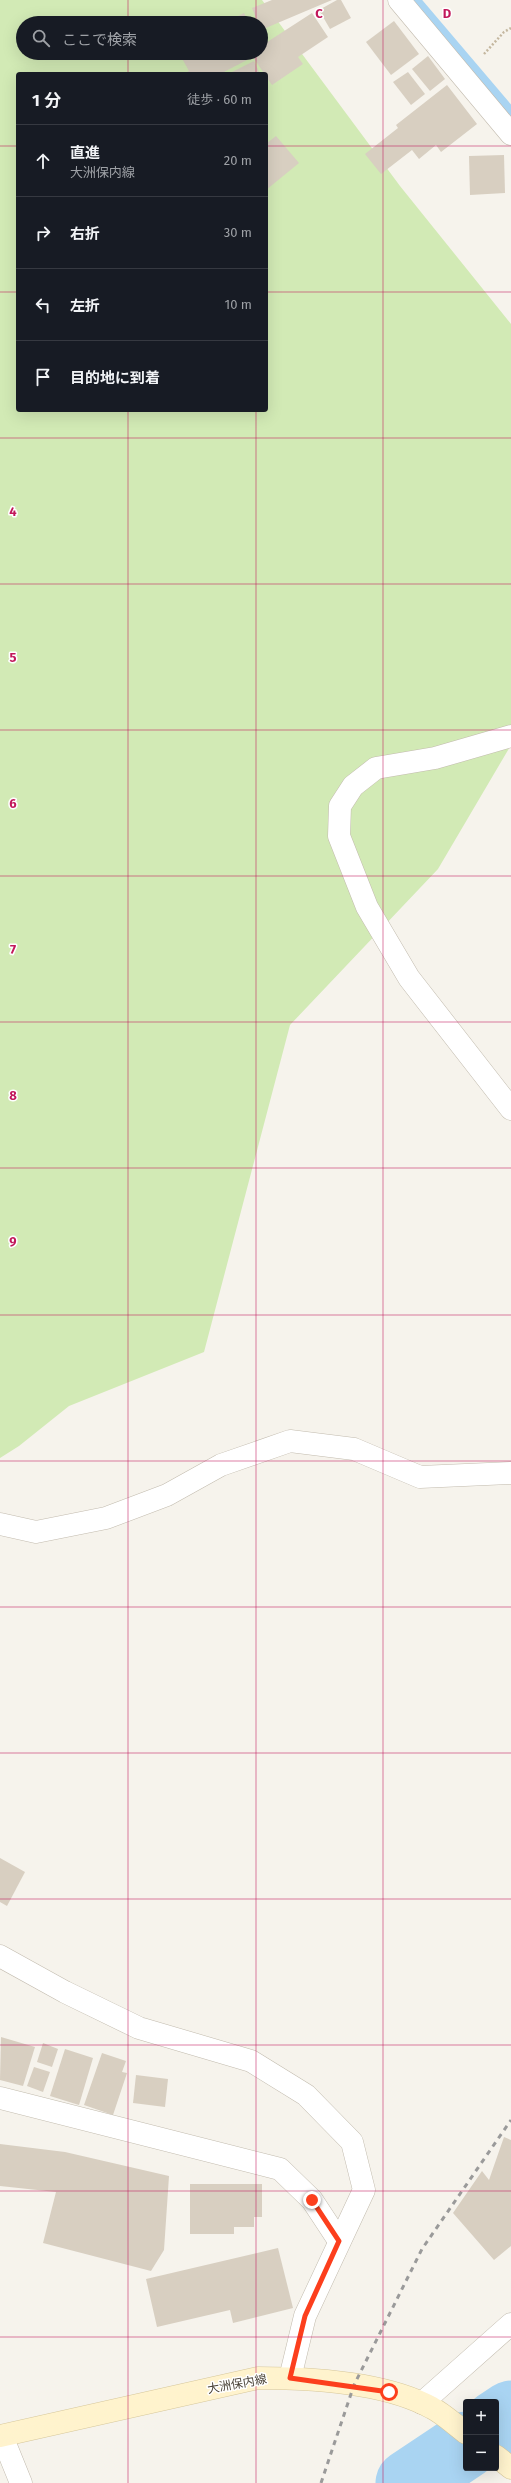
<!DOCTYPE html>
<html lang="ja">
<head>
<meta charset="utf-8">
<style>
  :root { --surface:#171b24; --page:#242831; --text:#f1f3f6; --muted:#9ea1a6; --line:#363941 }
  body { margin:0; font-family:"Fira Sans","Noto Sans JP",sans-serif; background:var(--page); color:var(--text) }
  .controls { position:absolute; right:12px; bottom:12px; display:grid; overflow:hidden; border-radius:4px; box-shadow:0 4px 16px #0002 }
  .controls button { width:36px; height:36px; display:grid; place-items:center; padding:0; border:0; border-bottom:1px solid var(--line); background:var(--surface); color:var(--text); font:20px sans-serif }
  .stop { position:absolute; width:12px; height:12px; margin:-9px; border:3px solid #fc3f1d; border-radius:50%; background:#fff }
  .stop.end { background:#fc3f1d; border-color:#fff; box-shadow:0 1px 4px #0008 }
  .list { margin:0; padding:0; list-style:none }
  h2 { display:flex; justify-content:space-between; align-items:center; height:52px; margin:0; padding:0 16px; font-size:17px }
  h2 small { font-size:13px; font-weight:400; color:var(--muted) }
  .list li { display:grid; grid-template-columns:26px 1fr auto; gap:12px; align-items:center; box-sizing:border-box; height:72px; padding:0 16px; border-top:1px solid var(--line) }
  .list b { display:block; font-size:15px; white-space:nowrap }
  .list p { margin:0; font-size:13px; white-space:nowrap; color:var(--muted) }
  .list em { font-size:13px; font-style:normal; color:var(--muted) }
  .icon { flex:none; width:22px; height:22px; fill:none; stroke:currentColor; stroke-width:2; stroke-linecap:round; stroke-linejoin:round }
  .map { position:relative; flex:none; width:511px; height:2483px; overflow:hidden }
  .search { position:absolute; background:var(--surface); box-shadow:0 4px 16px #0002; left:16px; top:16px; width:252px; height:44px; display:flex; align-items:center; gap:10px; box-sizing:border-box; padding:0 14px; border-radius:22px; color:var(--muted); font-size:15px }
  .panel { position:absolute; background:var(--surface); box-shadow:0 4px 16px #0002; left:16px; top:72px; width:252px; height:340px; border-radius:4px }
  .map>svg:first-child { display:block }
  .green { fill:#d2eab5; fill-rule:evenodd }
  .lines { fill:none; stroke-linecap:round; stroke-linejoin:round }
  .stream { stroke:#a9d4f2; stroke-width:11 }
  .river { stroke:#a9d4f2; stroke-width:67 }
  .building { fill:#d8cfc1 }
  .minor-casing { stroke:#c2bbae; stroke-width:23 }
  .secondary-casing { stroke:#d6c79b; stroke-width:23 }
  .path { stroke:#c4b79f; stroke-width:2.5; stroke-dasharray:2 2; stroke-linecap:butt }
  .minor { stroke:#fff; stroke-width:22 }
  .secondary { stroke:#fff3cd; stroke-width:22 }
  .rail { stroke:#9a9a9a; stroke-width:3; stroke-dasharray:5 5; stroke-linecap:butt }
  .route { stroke:#fc3f1d; stroke-width:5 }
  .grid { fill:none; stroke:#c2185b; stroke-width:1; stroke-opacity:0.55 }
  .labels { text-anchor:middle; dominant-baseline:central; stroke-width:3; stroke-linejoin:round; paint-order:stroke }
  .street-label { font-size:12px; fill:#4b4439; stroke:#fff }
  .grid-label { font-size:13px; text-anchor:middle; font-weight:bold; fill:#c2185b; stroke:#fff; stroke-width:3; stroke-linejoin:round; paint-order:stroke }
</style>
</head>
<body>
<div class="map">
<svg width="511" height="2483" viewBox="0 0 511 2483">
  <rect width="100%" height="100%" fill="#f6f3ec"/>
  <path class="green" d="M0 0H262L400 186 511 324V745L438 869 290 1025 204 1352 69 1406 19 1446 0 1458ZM23 23H261V53H23ZM18 74H266V410H18Z"/>
  <g class="lines">
    <polyline class="stream" points="415,0 511,113"/>
    <g class="river">
      <polyline points="496,2424 511,2414"/>
      <polyline points="409,2483 466,2445"/>
    </g>
  </g>
  <g class="building">
    <polygon points="272,0 332,0 261,30 261,23 258,23 252,8"/>
    <polygon points="337,0 341,0 351,18 330,29 319,10"/>
    <polygon points="244,13 249,23 225,23"/>
    <polygon points="312,13 328,37 298,57 303,64 272,85 250,53 261,53 261,46"/>
    <polygon points="394,21 419,54 391,75 366,42"/>
    <polygon points="179,53 245,53 249,59 220,74 188,74 187,72 189,71"/>
    <polygon points="428,56 445,79 430,91 412,69"/>
    <polygon points="254,61 260,74 228,74"/>
    <polygon points="408,72 425,94 411,105 393,82"/>
    <polygon points="447,85 477,124 441,152 436,145 419,159 412,150 381,174 365,154 398,128 396,125"/>
    <polygon points="276,136 299,163 266,190 266,144"/>
    <polygon points="504,155 505,193 470,195 469,156"/>
    <polygon points="0,1858 25,1872 7,1906 0,1902"/>
    <polygon points="1,2037 35,2047 23,2086 0,2080"/>
    <polygon points="43,2043 58,2049 52,2067 37,2062"/>
    <polygon points="65,2049 93,2058 79,2105 50,2096"/>
    <polygon points="102,2053 126,2061 122,2072 127,2073 113,2115 84,2105"/>
    <polygon points="34,2067 50,2072 43,2092 27,2086"/>
    <polygon points="136,2075 168,2079 165,2107 133,2103"/>
    <polygon points="504,2137 511,2140 511,2246 494,2260 453,2213 482,2171 489,2180"/>
    <polygon points="0,2144 65,2152 169,2176 164,2250 151,2271 43,2243 56,2192 0,2186"/>
    <polygon points="190,2184 262,2184 262,2217 254,2217 254,2227 234,2227 234,2234 190,2234"/>
    <polygon points="278,2248 293,2308 233,2323 230,2310 157,2327 146,2279"/>
  </g>
  <g class="lines">
    <defs>
      <g id="minor">
        <polyline points="399,0 511,134"/>
        <polyline points="511,736 435,758 376,768 353,786 340,806 339,836 367,907 409,978 511,1109"/>
        <polyline points="0,1524 36,1532 106,1518 167,1495 221,1465 290,1441 354,1449 420,1477 511,1473"/>
        <polyline points="0,1956 65,1992 139,2028 251,2061 306,2095 352,2142 364,2190 305,2316 290,2378"/>
        <polyline points="0,2098 280,2169 312,2200 339,2241"/>
        <polyline points="422,2403 511,2324"/>
        <polyline points="2,2436 21,2483"/>
      </g>
      <g id="secondary">
        <path d="M0 2436 258 2378C310 2378 385 2382 432 2408 444 2414 455 2425 466 2433"/>
        <polyline points="496,2456 511,2468"/>
      </g>
    </defs>
    <use href="#minor" class="minor-casing"/>
    <use href="#secondary" class="secondary-casing"/>
    <polyline class="path" points="484,54 504,32 511,28"/>
    <use href="#minor" class="minor"/>
    <use href="#secondary" class="secondary"/>
    <polyline class="rail" points="321,2483 354,2385 422,2249 511,2120"/>
  </g>
  <g class="lines">
    <polyline class="route" points="312,2200 339,2241 305,2316 290,2378 389,2392"/>
  </g>
  <path class="grid" d="M128 0V23M256 0V23M383 0V2483M128 53V74M256 53V74M0 146H18M266 146H511M0 292H18M266 292H511M128 410V2483M256 410V2483M0 438H511M0 584H511M0 730H511M0 876H511M0 1022H511M0 1168H511M0 1315H511M0 1461H511M0 1607H511M0 1753H511M0 1899H511M0 2045H511M0 2191H511M0 2337H511"/>
  <g class="labels">
    <g class="street-label">
      <text transform="translate(237 2384) rotate(-10)">大洲保内線</text>
    </g>
  </g>
  <g class="grid-label">
    <text x="319" y="18">C</text>
    <text x="447" y="18">D</text>
    <text x="13" y="516">4</text>
    <text x="13" y="662">5</text>
    <text x="13" y="808">6</text>
    <text x="13" y="954">7</text>
    <text x="13" y="1100">8</text>
    <text x="13" y="1246">9</text>
  </g>
</svg>
<div class="controls">
<button>+</button>
<button>−</button>
</div>
<div class="stop" style="left:389px;top:2392px"></div>
<div class="stop end" style="left:312px;top:2200px"></div>
<div class="search"><svg class="icon" aria-label="search" viewBox="0 0 24 24"><circle cx="10" cy="10" r="6"/><path d="M15 15l6 6"/></svg>ここで検索</div>
<section class="panel">
<h2>1 分<small>徒歩 · 60 m</small></h2>
<ul class="list">
<li><svg class="icon" aria-label="ahead" viewBox="0 0 24 24"><path d="M12 20V5M6 11l6-6 6 6"/></svg><div><b>直進</b><p>大洲保内線</p></div><em>20 m</em></li>
<li><svg class="icon" aria-label="right" viewBox="0 0 24 24"><path d="M7 20v-9h11M14 6l5 5-5 5"/></svg><div><b>右折</b></div><em>30 m</em></li>
<li><svg class="icon" aria-label="left" viewBox="0 0 24 24"><path d="M17 20v-9H6M10 6l-5 5 5 5"/></svg><div><b>左折</b></div><em>10 m</em></li>
<li><svg class="icon" aria-label="arrive" viewBox="0 0 24 24"><path d="M6 21V4h12l-3 4 3 4H6"/></svg><div><b>目的地に到着</b></div></li>
</ul>
</section>
</div>
</body>
</html>
